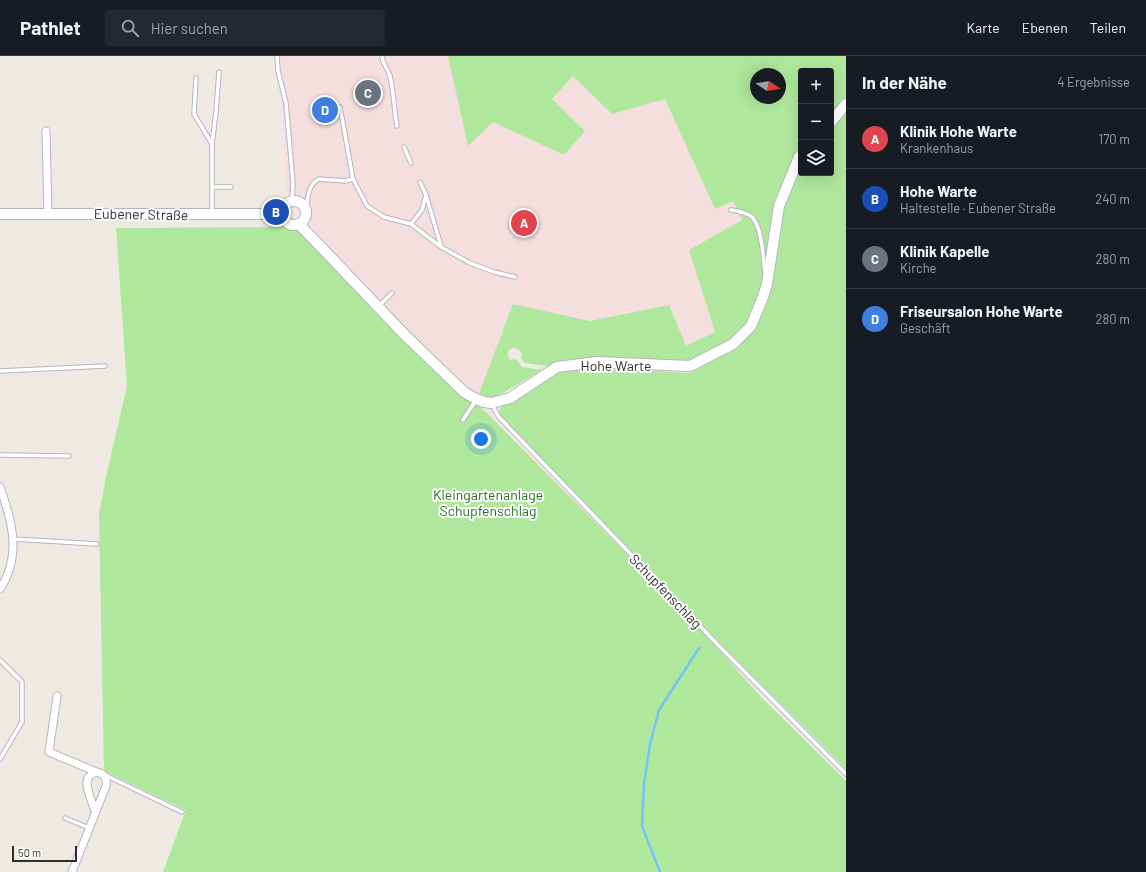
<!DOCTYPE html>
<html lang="de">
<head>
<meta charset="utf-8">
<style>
  :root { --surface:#171b24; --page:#242831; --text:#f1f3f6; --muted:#9ea1a6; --line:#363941; --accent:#3e50ff }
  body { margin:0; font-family:Barlow,sans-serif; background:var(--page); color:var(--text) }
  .controls { position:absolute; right:12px; top:12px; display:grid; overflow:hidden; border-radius:4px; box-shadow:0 4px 16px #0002 }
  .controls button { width:36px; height:36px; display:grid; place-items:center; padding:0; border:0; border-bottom:1px solid var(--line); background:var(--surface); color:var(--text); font:20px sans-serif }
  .compass { position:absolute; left:750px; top:12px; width:36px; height:36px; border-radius:50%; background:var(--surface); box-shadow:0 4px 16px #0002; rotate:102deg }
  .scale { position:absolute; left:12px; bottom:10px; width:65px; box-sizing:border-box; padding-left:4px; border:2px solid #2e2e2e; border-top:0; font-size:11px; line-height:14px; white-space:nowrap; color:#2e2e2e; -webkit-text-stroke:3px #fff; paint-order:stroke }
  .you { position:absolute; left:481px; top:383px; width:14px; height:14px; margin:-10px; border:3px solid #fff; border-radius:50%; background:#1a73e8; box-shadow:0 0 0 6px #1a73e833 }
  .badge { display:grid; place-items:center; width:26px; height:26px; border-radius:50%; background:var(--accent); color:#fff; font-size:13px; font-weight:700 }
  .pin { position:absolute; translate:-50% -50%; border:2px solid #fff; box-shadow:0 1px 4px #0006 }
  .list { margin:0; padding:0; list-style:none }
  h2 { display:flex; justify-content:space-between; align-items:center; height:52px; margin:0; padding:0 16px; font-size:17px }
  h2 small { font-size:13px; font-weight:400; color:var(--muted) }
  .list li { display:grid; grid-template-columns:26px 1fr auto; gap:12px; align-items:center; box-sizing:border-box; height:60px; padding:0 16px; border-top:1px solid var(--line) }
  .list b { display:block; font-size:15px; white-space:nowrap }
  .list p { margin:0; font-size:13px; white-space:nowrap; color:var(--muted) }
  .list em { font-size:13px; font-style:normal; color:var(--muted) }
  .icon { flex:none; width:22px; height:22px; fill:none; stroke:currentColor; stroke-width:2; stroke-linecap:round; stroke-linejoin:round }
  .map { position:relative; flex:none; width:846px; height:816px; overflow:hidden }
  header { display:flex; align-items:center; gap:24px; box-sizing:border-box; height:56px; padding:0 20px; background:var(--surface); border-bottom:1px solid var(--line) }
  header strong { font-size:19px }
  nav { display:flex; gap:22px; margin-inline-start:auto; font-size:14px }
  .search { width:280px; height:36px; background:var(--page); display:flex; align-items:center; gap:10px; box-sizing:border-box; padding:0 14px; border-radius:4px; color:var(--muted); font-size:15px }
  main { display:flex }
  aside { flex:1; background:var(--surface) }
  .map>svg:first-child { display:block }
  .medical { fill:#f5dfde }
  .green { fill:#afe79c; fill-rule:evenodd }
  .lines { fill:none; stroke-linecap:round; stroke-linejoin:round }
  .stream { stroke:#72c5f3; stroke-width:2.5 }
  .lane-casing { stroke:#b4b5c1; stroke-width:5.5 }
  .street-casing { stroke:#b4b5c1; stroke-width:9 }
  .secondary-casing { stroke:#b4b5c1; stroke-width:12 }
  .lane { stroke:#fff; stroke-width:3.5 }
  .street { stroke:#fff; stroke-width:7 }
  .secondary { stroke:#fff; stroke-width:10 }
  .labels { text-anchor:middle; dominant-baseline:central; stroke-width:4; stroke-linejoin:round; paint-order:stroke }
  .street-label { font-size:14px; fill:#2e2e2e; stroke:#fff }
  .park-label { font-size:14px; fill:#237019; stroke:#fff }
</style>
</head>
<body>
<header>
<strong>Pathlet</strong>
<div class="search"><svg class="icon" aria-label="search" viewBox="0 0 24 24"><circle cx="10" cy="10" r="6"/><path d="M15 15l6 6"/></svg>Hier suchen</div>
<nav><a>Karte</a><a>Ebenen</a><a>Teilen</a></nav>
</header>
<main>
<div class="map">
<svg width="846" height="816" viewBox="0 0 846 816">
  <rect width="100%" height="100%" fill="#efeae1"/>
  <polygon class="medical" points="275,0 448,0 468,89 493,66 564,99 552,43 573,20 612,58 665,43 715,152 733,145 742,164 689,194 715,276 686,290 668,249 590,265 513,248 478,340 471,334 408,276 311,170 307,147 287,139 282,45"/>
  <g class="green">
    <path d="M448 0H846V40L831 59V15H801V93L795 99 776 150 760 239 746 268 729 284 688 305 598 301 555 307 548 310 525 307 521 302 522 298C519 293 517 292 511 292L508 296V301L510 304 516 303 522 311 542 314 503 337 490 343 478 340 513 248 590 265 669 249 686 290 715 276 689 194 742 164 733 145 715 153 665 43 612 58 573 20 552 43 585 75 564 99 493 66 468 90ZM756 18H780V42H756Z"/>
    <polygon points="846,54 846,713 723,590 498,358 501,351 558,315 598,311 689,317 734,291 754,274 768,245 778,197 784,152 801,113 801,117 831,117 831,72"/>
    <polygon points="297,169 476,343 481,351 697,569 762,642 846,725 846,816 163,816 186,754 104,715 99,458 106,421 127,330 116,172 283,171"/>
  </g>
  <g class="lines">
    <polyline class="stream" points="660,816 642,770 644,729 650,688 659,654 699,592"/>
    <defs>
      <g id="lane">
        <polyline points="277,0 278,15 286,47 293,127 292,145"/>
        <path d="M382 0C382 7 388 13 390 20 394 37 394 54 397 70"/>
        <polyline points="196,22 194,58 212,88 212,158"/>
        <polyline points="340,51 353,123"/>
        <polyline points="212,88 216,56 219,16"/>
        <polyline points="404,91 411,107"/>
        <polyline points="420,126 426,139 441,190"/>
        <polyline points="212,131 231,131"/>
        <path d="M306 153C308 142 308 128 319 123L345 125 353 123 367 150 384 161 411 168 441 191 470 207 494 216 515 221"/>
        <path d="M731 154C738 155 746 156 752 161 762 171 763 201 765 216"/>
        <polyline points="411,168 422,154 426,139"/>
        <polyline points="379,250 392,237"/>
        <polyline points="0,315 105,310"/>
        <polyline points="492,348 498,360 720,591 846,718"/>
        <polyline points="463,364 476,344"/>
        <polyline points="0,399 69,400"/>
        <polyline points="13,483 97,488"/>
        <polyline points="0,604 22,626 22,666 0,703"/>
        <polyline points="105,719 182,756"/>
        <polyline points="65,762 89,772"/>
      </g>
      <g id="street">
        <polyline points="46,75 48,157"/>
        <path d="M0 431C12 464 22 500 0 533"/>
        <polyline points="57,640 49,696 99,717"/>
        <path d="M72 816 106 730C109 712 87 713 87 727 87 736 92 746 95 755"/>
      </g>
      <g id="secondary">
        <polyline points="831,66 846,48"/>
        <circle cx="294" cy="157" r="12"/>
        <polyline points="0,158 282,158"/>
        <polyline points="299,168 405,279 464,336 476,343 484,346 491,347 510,342 557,311 597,306 690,310 733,288 751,270 763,241 767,228 779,150 799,101 801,99"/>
      </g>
    </defs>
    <use href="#lane" class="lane-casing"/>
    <use href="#street" class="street-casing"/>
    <use href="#secondary" class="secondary-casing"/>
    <use href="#lane" class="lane"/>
    <use href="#street" class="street"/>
    <use href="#secondary" class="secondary"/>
  </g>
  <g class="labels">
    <g class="street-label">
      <text transform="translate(141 158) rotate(1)">Eubener Straße</text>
      <text x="616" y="309">Hohe Warte</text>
      <text transform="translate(666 535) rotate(46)">Schupfenschlag</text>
    </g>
    <g class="park-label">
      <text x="488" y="438">Kleingartenanlage<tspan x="488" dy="16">Schupfenschlag</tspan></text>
    </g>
  </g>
</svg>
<div class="controls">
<button>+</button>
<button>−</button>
<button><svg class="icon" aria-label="layers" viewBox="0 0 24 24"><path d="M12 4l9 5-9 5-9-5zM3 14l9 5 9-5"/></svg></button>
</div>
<svg class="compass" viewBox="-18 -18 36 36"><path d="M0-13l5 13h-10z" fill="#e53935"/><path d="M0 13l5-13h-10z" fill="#9ea1a6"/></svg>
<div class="scale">50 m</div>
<div class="you"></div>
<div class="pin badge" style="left:524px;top:167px;background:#e0444e">A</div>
<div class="pin badge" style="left:276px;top:156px;background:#1a4fb4">B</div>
<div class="pin badge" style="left:368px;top:37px;background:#6b7280">C</div>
<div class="pin badge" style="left:325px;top:54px;background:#3f7fe0">D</div>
</div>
<aside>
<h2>In der Nähe<small>4 Ergebnisse</small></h2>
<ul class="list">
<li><span class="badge" style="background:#e0444e">A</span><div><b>Klinik Hohe Warte</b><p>Krankenhaus</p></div><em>170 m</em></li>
<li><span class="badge" style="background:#1a4fb4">B</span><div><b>Hohe Warte</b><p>Haltestelle · Eubener Straße</p></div><em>240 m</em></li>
<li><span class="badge" style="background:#6b7280">C</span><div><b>Klinik Kapelle</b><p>Kirche</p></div><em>280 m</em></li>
<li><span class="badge" style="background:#3f7fe0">D</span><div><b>Friseursalon Hohe Warte</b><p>Geschäft</p></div><em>280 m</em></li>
</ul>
</aside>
</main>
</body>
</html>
